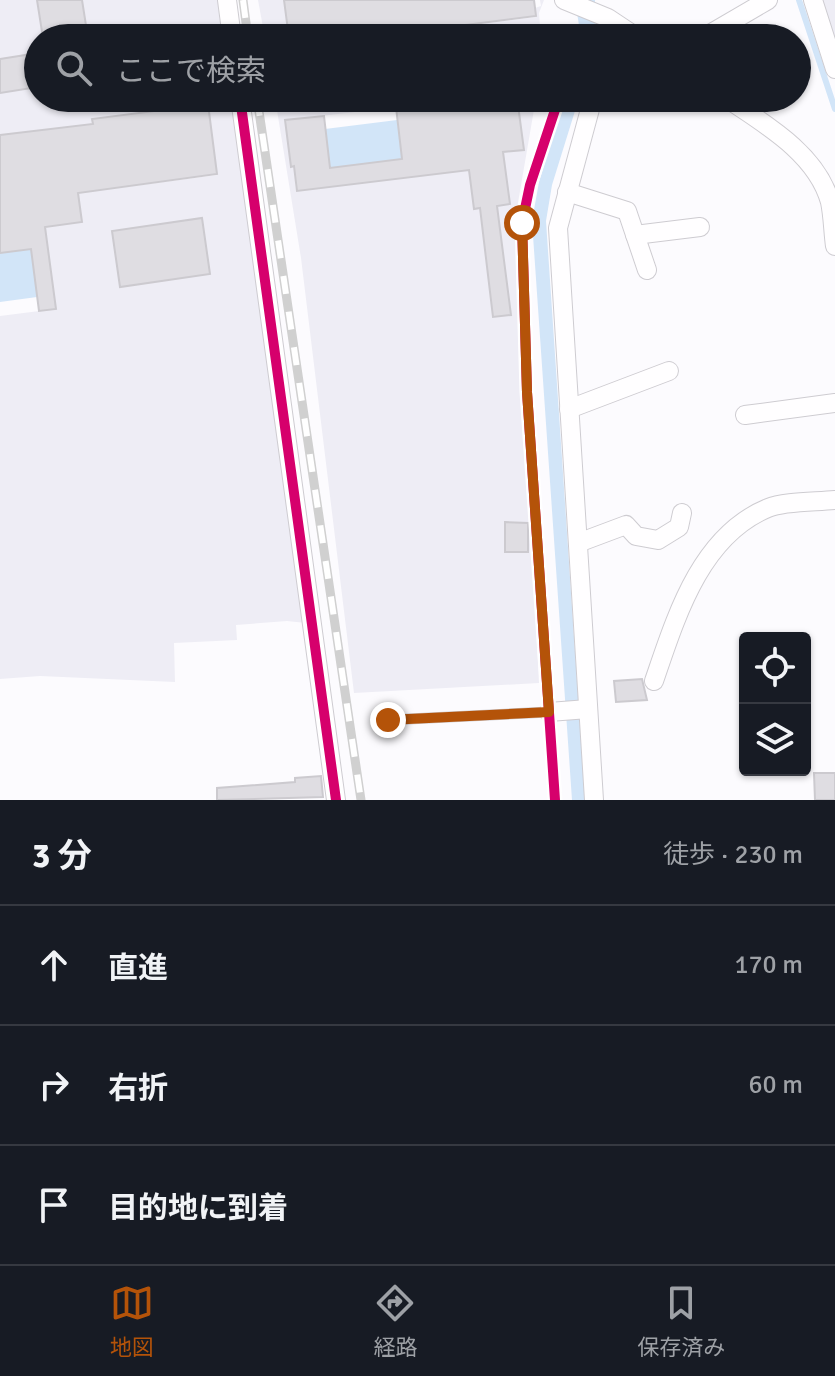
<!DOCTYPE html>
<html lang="ja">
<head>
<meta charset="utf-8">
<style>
  :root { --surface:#171b24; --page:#20242c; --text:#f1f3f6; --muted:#9ea1a6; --line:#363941; --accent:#b45309 }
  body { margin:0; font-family:Signika,"Noto Sans JP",sans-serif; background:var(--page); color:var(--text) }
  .controls { position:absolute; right:24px; bottom:24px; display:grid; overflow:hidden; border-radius:8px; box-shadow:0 2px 6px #0004 }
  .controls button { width:72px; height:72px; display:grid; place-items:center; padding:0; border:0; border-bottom:2px solid var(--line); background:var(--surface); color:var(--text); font:40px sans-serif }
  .stop { position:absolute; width:24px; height:24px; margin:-18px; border:6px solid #b45309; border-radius:50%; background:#fff }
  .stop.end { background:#b45309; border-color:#fff; box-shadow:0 2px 8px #0008 }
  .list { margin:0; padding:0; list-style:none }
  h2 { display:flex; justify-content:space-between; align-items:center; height:104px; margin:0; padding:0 32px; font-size:34px }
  h2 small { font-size:26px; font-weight:400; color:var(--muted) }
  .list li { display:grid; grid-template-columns:52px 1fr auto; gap:24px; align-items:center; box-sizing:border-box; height:120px; padding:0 32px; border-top:2px solid var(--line) }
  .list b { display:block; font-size:30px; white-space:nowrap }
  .list em { font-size:26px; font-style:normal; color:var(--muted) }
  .icon { flex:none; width:44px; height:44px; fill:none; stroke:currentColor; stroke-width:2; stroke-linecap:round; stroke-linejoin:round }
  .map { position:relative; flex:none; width:835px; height:800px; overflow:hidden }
  .search { position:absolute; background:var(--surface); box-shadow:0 2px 6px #0004; left:24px; right:24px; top:24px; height:88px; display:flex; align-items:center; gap:20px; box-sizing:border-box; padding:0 28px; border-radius:44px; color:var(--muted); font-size:30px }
  .sheet { height:464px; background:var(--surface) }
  nav { display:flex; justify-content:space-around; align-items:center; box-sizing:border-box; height:112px; border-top:2px solid var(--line); background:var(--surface); font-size:22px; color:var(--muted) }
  nav a { display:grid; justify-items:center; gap:4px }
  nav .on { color:var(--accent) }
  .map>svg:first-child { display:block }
  .education { fill:#eeedf5; fill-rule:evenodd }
  .water { fill:#d2e5f8 }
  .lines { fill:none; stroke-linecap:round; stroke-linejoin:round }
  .stream { stroke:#d2e5f8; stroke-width:6 }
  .building { fill:#dfdde2; stroke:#cccacf; stroke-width:2 }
  .service-casing { stroke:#ceccd1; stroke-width:11 }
  .minor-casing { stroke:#ceccd1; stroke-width:20 }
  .service { stroke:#fffeff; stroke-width:9 }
  .minor { stroke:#fffeff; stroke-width:18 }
  .rail-casing { stroke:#d0d0d0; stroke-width:9 }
  .rail { stroke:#fff; stroke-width:6; stroke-dasharray:18; stroke-linecap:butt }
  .cycleway-casing { stroke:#fff; stroke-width:15 }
  .cycleway { stroke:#d6006c; stroke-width:10 }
  .route { stroke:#b45309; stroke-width:10 }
</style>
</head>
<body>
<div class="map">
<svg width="835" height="800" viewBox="0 0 835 800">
  <rect width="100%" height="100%" fill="#fcfbfe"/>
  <g class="education">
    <polygon points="0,0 37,0 43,38 38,38 38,53 0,59"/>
    <polygon points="82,0 221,0 226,38 196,38 194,26 119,38 88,38"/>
    <polygon points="258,0 284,0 289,38 265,38"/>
    <polygon points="407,0 439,29 535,17 535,8 541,6 540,0 544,0 539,13 541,38 412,38"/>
    <polygon points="821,0 835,0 835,53"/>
    <path d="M38 87V98H234L306 623 287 621 236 625 237 640 174 643 175 682 40 676 0 679V316L55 309 46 233H0L82 222 69 127 0 135V93ZM207 104 217 175 102 190 92 120ZM201 218 210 274 120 286 112 231Z"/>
    <path d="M275 98H460L503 152 523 150 518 105 497 108 496 98H536L515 220 539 683 354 693 301 258ZM433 103 442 173 296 190 294 167 291 166 286 120ZM498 216 511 314 493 316 481 219ZM505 523 528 551H505Z"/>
  </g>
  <g class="water">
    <polygon points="575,0 595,0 596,38 581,38"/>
    <polygon points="564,98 579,98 552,185 546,221 585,800 572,800 532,221 539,182"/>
    <polygon points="397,120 402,159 330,168 325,129"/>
    <polygon points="31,249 37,297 0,302 0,253"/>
  </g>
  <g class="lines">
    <polyline class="stream" points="799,0 835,109"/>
  </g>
  <g class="building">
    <polygon points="37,0 82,0 88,38 43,38"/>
    <polygon points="284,0 534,0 536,16 412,32 412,38 289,38"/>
    <polygon points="38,53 38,87 0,93 0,59"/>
    <polygon points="460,98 496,98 497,108 518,105 524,150 503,152 510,204 497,206 511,315 493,317 480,208 474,209 469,170 297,191 294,166 291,167 285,120 324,116 330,168 402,159 396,107"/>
    <polygon points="208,104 217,174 78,193 82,222 45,227 56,309 39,311 31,249 0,253 0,135 93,124 92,119"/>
    <polygon points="202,218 210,274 120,287 112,231"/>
    <polygon points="505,522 528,523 528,552 505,552"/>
    <polygon points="642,679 647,700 616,702 614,681"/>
    <polygon points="814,773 835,773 835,800 815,800"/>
    <polygon points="321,776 323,797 217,800 217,788 295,782 295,778"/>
  </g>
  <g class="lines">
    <defs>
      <polyline id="service" points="388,720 549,712"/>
      <g id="minor">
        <polyline points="227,0 232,38"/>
        <polyline points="564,0 608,18 638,38"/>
        <polyline points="813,0 835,69"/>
        <polyline points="703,38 768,0"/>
        <polyline points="240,98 336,800"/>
        <polyline points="593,98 558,228 594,800"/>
        <path d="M726 98C765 124 817 154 830 202 833 216 833 232 835 246"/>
        <polyline points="567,192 627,211 647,270"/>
        <polyline points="635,235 700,227"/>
        <polyline points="569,409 669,371"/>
        <polyline points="745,415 835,403"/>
        <polyline points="578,543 626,525 636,536 658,540 679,527 682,513"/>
        <path d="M654 681C676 617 700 536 768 508 784 501 816 502 835 500"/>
        <polyline points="549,712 588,709"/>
      </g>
    </defs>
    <use href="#service" class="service-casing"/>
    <use href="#minor" class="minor-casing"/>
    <use href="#service" class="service"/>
    <use href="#minor" class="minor"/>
    <defs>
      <g id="rail">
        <polyline points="243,0 248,38"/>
        <polyline points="257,98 361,800"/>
      </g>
    </defs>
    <use href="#rail" class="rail-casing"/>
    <use href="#rail" class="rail"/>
    <defs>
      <g id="cycleway">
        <polyline points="240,98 336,800"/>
        <polyline points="555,800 527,392 522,223 530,185 559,98"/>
      </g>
    </defs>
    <use href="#cycleway" class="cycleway-casing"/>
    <use href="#cycleway" class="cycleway"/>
  </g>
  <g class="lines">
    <polyline class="route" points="388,720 549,712 527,392 522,223"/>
  </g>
</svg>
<div class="controls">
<button><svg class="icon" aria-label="locate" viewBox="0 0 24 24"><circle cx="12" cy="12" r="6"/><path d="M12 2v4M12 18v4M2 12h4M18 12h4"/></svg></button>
<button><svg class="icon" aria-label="layers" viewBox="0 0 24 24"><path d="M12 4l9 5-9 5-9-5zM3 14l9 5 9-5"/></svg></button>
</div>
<div class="stop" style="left:522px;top:223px"></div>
<div class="stop end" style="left:388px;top:720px"></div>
<div class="search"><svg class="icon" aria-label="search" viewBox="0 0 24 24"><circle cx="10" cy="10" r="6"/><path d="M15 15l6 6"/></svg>ここで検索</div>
</div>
<section class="sheet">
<h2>3 分<small>徒歩 · 230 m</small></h2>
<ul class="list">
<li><svg class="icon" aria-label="ahead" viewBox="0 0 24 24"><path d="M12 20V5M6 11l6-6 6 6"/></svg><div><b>直進</b></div><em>170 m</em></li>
<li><svg class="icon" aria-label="right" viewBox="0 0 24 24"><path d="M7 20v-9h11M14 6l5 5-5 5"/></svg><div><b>右折</b></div><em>60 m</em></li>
<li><svg class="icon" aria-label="arrive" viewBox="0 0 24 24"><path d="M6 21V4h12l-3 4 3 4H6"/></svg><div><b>目的地に到着</b></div></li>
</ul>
</section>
<nav>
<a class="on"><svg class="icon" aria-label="map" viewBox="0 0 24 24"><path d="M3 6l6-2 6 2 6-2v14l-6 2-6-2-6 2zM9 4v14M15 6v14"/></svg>地図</a>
<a><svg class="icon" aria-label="directions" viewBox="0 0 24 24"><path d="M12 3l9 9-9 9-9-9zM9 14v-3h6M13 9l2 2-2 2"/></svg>経路</a>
<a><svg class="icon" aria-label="saved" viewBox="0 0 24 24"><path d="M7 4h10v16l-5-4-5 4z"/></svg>保存済み</a>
</nav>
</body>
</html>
